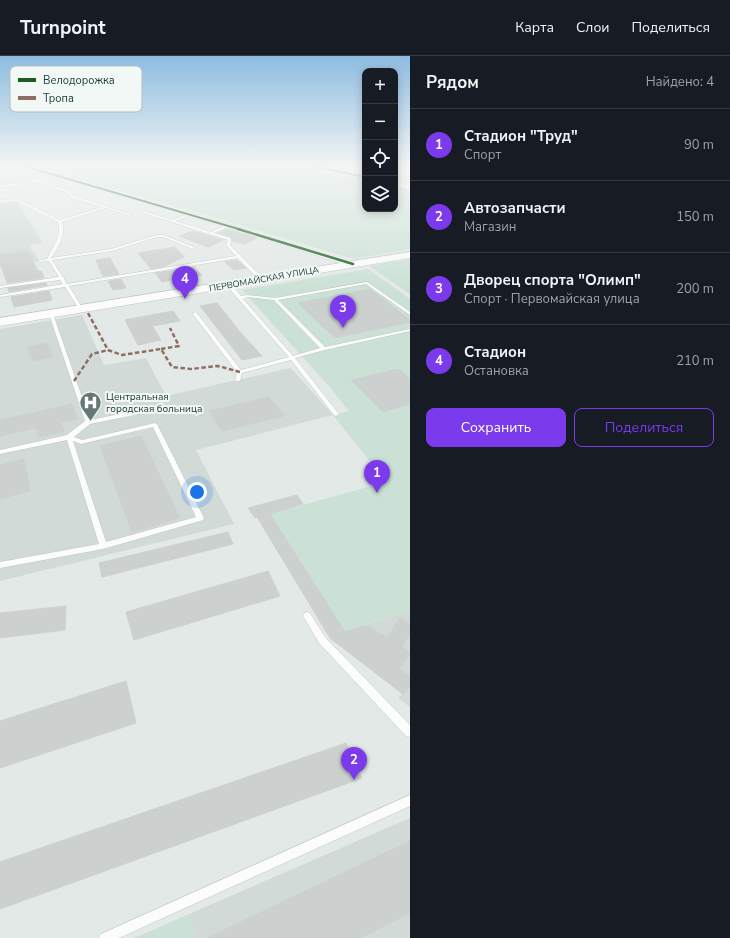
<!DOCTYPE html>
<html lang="ru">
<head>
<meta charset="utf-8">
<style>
  :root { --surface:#171b24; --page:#242831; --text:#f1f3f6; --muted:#9ea1a6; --line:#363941; --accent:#7c3aed }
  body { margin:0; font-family:"Nunito Sans",sans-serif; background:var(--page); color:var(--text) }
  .controls { position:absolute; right:12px; top:12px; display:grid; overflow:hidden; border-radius:8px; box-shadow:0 2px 10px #0003 }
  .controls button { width:36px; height:36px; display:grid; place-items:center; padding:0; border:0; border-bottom:1px solid var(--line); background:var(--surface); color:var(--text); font:20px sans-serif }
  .you { position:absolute; left:197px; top:436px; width:14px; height:14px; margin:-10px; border:3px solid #fff; border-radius:50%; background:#1a73e8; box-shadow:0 0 0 6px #1a73e833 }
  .badge { display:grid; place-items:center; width:26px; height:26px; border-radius:50%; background:var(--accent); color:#fff; font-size:13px; font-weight:700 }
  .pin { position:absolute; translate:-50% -33px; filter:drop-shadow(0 1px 2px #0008) }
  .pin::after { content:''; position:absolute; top:21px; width:14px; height:12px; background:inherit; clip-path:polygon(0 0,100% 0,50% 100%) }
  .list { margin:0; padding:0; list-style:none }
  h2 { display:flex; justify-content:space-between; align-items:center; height:52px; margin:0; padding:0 16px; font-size:17px }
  h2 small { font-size:13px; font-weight:400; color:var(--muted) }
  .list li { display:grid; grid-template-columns:26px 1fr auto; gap:12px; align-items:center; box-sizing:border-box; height:72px; padding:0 16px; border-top:1px solid var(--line) }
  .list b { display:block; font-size:15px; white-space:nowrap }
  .list p { margin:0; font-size:13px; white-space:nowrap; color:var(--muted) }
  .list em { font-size:13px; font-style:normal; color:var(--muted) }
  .actions { display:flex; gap:8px; padding:12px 16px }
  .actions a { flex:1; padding:9px 0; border:1px solid var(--accent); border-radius:8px; text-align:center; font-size:14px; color:var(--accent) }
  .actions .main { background:var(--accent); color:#fff }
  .icon { flex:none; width:22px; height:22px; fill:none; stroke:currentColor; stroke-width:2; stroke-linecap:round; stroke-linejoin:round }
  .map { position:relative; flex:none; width:410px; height:882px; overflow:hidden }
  header { display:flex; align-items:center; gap:24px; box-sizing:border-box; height:56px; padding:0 20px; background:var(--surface); border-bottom:1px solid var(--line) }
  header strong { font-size:19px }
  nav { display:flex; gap:22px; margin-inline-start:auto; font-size:14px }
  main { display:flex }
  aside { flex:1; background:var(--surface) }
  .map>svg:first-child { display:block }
  .built { fill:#d1dad7 }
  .green { fill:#cce1d6 }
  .building { fill:#ccd1d0; stroke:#ccd1d0 }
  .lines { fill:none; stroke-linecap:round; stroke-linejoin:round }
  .service-casing { stroke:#c0c6c4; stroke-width:1 }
  .minor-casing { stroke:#c0c6c4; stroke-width:1 }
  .tertiary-casing { stroke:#c0c6c4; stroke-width:1 }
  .secondary-casing { stroke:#bfc6c4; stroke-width:1 }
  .service { fill:#fbfcfb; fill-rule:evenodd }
  .minor { fill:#fbfcfb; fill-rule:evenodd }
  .tertiary { fill:#fbfcfb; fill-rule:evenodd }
  .secondary { fill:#fbfcfb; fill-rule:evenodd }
  .quiet { stroke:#8d6e63; stroke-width:2.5; stroke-dasharray:4.5 2.5; stroke-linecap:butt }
  .cycleway-far1-casing { stroke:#f1f8f5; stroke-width:3 }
  .cycleway-casing { stroke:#f1f8f5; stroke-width:4 }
  .cycleway-far1 { stroke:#1b5e20; stroke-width:2 }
  .cycleway { stroke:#1b5e20; stroke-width:2.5 }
  .labels { text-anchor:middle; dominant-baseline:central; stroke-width:4; stroke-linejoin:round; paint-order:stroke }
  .far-street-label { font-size:9px; fill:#223b37; stroke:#f1f8f5 }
  .poi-label { font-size:10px; fill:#223b37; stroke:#f1f8f5; text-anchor:start }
  .key { fill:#f1f8f5; stroke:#b3bfbc; stroke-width:1 }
  .key-label { font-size:11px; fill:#223b37 }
</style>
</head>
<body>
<header>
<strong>Turnpoint</strong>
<nav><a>Карта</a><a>Слои</a><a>Поделиться</a></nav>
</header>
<main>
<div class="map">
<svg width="410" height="882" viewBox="0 0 410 882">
  <rect width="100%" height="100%" fill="#e3e9e7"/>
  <g class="built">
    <polygon points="17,146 43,187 29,189 39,205 0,211 0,148"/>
    <polygon points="82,259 104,309 146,302 166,340 291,312 333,359 196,394 234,468 0,525 0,273"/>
    <polygon points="410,553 410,651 398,642 402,638 330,582"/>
    <polygon points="410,762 410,882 196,882 189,858"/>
  </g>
  <g class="green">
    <polygon points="30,109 295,109 365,124 365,153 395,153 395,130 410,133 410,193 354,203 196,156"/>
    <polygon points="410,203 410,238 369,210"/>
    <polygon points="368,213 410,243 410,553 345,576 270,458 386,426 333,359 349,355 328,329 242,234"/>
    <polygon points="189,858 196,882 134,882"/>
  </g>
  <g class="building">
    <polygon points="347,120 365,124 365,132 336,126"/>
    <polygon points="227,173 257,182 244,188 232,185 231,181 218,177"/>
    <polygon points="193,175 224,184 208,191 179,180"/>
    <polygon points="175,191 184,201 163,211 151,213 138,197"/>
    <polygon points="28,195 38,215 41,215 44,222 7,227 0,206 0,199"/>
    <polygon points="110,202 119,218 103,220 96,204"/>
    <polygon points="237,204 246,212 234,214 225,206"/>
    <polygon points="194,211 202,219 162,226 155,217"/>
    <polygon points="121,223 126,232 113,234 108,225"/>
    <polygon points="46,227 47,229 9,236 8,232"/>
    <polygon points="370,233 410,264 410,266 335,282 298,247"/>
    <polygon points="49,235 52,244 14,251 11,241"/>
    <polygon points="217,247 240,276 262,300 242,304 200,250"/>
    <polygon points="173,255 180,265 152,270 161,284 138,289 125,264"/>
    <polygon points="47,287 52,301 33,305 28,291"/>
    <polygon points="398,313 410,323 410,348 383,356 351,324"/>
    <polygon points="269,341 284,360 222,375 209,355"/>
    <polygon points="72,348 77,363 61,366 64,376 39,381 36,372 0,380 0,364"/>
    <polygon points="141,380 180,462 132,476 100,390"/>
    <polygon points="24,403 30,435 0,443 0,409"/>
    <polygon points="297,439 303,448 270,458 345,576 366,569 387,582 400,562 410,568 410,578 402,591 410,598 399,613 410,621 410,629 403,638 330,582 257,461 255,462 248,452"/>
    <polygon points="228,476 233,488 102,521 99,507"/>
    <polygon points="268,515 280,540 134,584 126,556"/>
    <polygon points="66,550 65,574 0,582 0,557"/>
    <polygon points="126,625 136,667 0,712 0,665"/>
    <polygon points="346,687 362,722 0,853 0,806"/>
    <polygon points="410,785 410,857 361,882 207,882"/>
  </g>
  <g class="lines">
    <defs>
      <g id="service">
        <path d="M47 116 49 117 40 125 71 135 72 139 133 159 130 160 106 152 62 166C66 179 59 191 51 202L111 193 157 179H164L196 192 193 193 163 181H157L112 195 52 204 63 221 65 222 64 223 67 228 236 200 226 189 228 184 143 157 144 155 172 164 191 157V159L176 165 211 176 226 169H228V171L214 177 231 182 230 189 264 224 260 225 238 202 69 230 83 253 81 254 79 253 65 231 0 241V239L63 228 60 224 0 232V230L59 221 49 205 39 206 37 205 47 203C53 190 62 181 58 166L16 145 0 146V144L18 143 60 164 102 151 69 141 68 137 37 126 26 129 0 131V129C17 127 34 129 47 116Z"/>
        <path d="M367 226 410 256V259L366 228 278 244 325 291 410 273V275L325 294 295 302 338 357 339 358 336 360 334 359 291 304 242 317 240 325H236L235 324 237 316 192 257 196 256 241 314 289 301 227 230V228H231L241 240 247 239 275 242ZM247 241 274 244 320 292 293 300 243 243Z"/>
        <path d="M49 257 53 258 90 364 154 351 157 353 154 355 90 368 74 381 82 384 155 367 157 368 204 462 203 464 200 465 103 493 0 512V506L99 488 67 384 0 398V394L67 379 85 365 49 258ZM153 371 196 461 106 486 73 385 81 388Z"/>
        <polygon points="307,556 310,557 325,581 410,669 410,681 406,680 319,587 303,560 304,557"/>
        <polygon points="410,739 410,750 119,882 99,882 101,878"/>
      </g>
      <polygon id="minor" points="18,109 29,109 176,152 357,208 350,210 172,154 40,116 0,123 0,119 34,115"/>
      <g id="tertiary">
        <polygon points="305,109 320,109 365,119 365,123"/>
        <polygon points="395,126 410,129 410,133 395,130"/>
      </g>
      <polygon id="secondary" points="410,196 410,202 0,270 0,262"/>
    </defs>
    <use href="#service" class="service-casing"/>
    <use href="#minor" class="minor-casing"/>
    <use href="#tertiary" class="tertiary-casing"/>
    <use href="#secondary" class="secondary-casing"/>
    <use href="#service" class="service"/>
    <use href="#minor" class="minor"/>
    <use href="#tertiary" class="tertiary"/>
    <use href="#secondary" class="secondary"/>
    <g class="quiet">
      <polyline points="88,257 108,294 122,299 161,293 172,311 191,313 218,310 240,316"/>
      <polyline points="161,293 179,290 170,272"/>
      <polyline points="74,325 92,298 108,294"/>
    </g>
    <defs>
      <g id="cycleway-far1">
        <polyline points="21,109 242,174"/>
        <polyline points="308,109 365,121"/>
      </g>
      <polyline id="cycleway" points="238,173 353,208"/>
    </defs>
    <use href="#cycleway-far1" class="cycleway-far1-casing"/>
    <use href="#cycleway" class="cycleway-casing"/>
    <use href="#cycleway-far1" class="cycleway-far1"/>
    <use href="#cycleway" class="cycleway"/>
  </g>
  <linearGradient id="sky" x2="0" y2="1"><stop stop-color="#8dbce1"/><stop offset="0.47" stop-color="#f2f5f4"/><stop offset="1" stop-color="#f2f5f4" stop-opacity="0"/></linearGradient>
  <rect width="410" height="233" fill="url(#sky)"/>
  <defs>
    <symbol id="hospital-pin" viewBox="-11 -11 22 30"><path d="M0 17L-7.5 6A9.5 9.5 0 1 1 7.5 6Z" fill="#667875" stroke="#f1f8f5"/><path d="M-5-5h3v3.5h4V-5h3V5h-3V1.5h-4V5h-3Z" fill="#fff"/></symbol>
  </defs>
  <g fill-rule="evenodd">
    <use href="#hospital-pin" x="78" y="334" width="25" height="34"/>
  </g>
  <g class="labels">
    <g class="far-street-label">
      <text transform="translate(264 223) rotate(-10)">ПЕРВОМАЙСКАЯ УЛИЦА</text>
    </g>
    <g class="poi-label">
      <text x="106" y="341">Центральная<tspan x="106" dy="12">городская больница</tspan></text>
    </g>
  </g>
  <rect x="10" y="10" width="132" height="46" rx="6" class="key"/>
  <rect x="18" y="22" width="18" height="4" fill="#1b5e20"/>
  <rect x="18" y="40" width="18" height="4" fill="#8d6e63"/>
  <g class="key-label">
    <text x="43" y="28">Велодорожка</text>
    <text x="43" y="46">Тропа</text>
  </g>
</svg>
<div class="controls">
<button>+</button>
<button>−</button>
<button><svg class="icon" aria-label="locate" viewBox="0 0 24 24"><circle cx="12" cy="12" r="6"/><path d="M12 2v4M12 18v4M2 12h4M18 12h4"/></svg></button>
<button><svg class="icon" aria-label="layers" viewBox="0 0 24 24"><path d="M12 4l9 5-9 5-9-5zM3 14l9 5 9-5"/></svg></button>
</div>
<div class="you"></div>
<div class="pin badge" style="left:377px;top:437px">1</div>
<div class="pin badge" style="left:354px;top:724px">2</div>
<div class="pin badge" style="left:343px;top:272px">3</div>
<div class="pin badge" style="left:185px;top:243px">4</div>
</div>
<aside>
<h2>Рядом<small>Найдено: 4</small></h2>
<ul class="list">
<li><span class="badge">1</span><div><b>Стадион &quot;Труд&quot;</b><p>Спорт</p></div><em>90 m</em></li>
<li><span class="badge">2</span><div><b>Автозапчасти</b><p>Магазин</p></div><em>150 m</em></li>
<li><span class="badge">3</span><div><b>Дворец спорта &quot;Олимп&quot;</b><p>Спорт · Первомайская улица</p></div><em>200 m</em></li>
<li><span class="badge">4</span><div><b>Стадион</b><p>Остановка</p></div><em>210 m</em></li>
</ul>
<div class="actions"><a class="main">Сохранить</a><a>Поделиться</a></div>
</aside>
</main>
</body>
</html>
